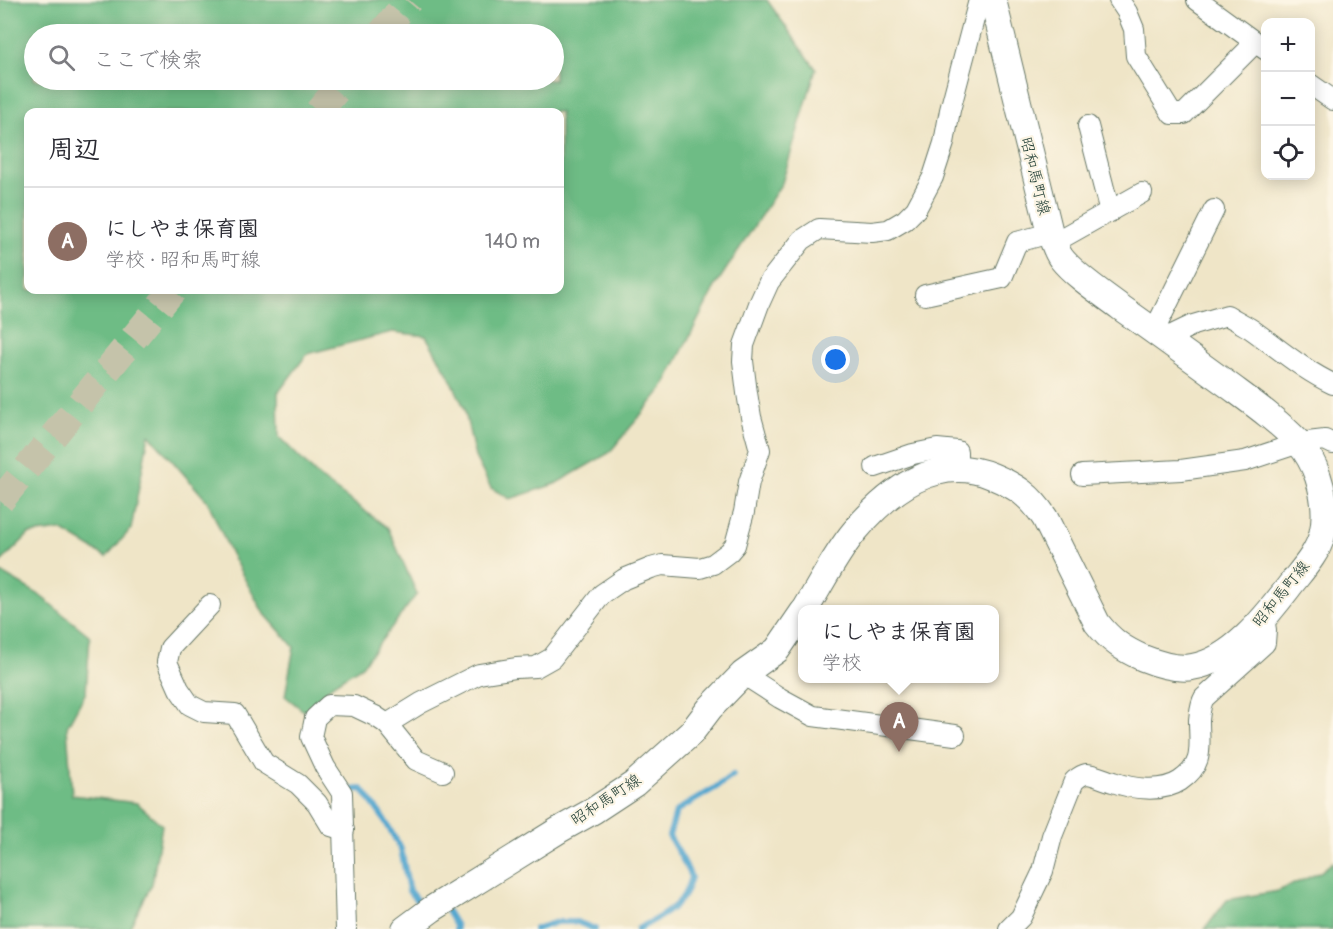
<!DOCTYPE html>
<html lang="ja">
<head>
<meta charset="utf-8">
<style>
  :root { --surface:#fff; --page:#f2f2f3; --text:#2b2b33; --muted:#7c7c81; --line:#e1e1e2; --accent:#b5179e }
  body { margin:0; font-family:Pangolin,"Klee One",sans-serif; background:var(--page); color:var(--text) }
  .controls { position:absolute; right:18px; top:18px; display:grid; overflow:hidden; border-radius:12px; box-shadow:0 3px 15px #0003 }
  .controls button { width:54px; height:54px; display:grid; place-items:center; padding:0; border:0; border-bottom:2px solid var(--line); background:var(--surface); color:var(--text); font:30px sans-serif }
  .you { position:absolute; left:836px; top:360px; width:21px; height:21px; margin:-15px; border:4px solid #fff; border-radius:50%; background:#1a73e8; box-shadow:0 0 0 9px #1a73e833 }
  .badge { display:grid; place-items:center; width:39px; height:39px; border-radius:50%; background:var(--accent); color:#fff; font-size:20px; font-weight:700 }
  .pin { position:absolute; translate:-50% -50px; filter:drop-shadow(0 2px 3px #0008) }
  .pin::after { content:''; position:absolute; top:32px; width:21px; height:18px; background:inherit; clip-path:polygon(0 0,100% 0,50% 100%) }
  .popup { position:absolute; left:798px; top:605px; width:201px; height:78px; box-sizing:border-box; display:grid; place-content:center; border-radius:12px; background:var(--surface); filter:drop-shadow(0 2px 4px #0005); font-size:20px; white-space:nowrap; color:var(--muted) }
  .popup b { font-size:22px; color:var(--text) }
  .popup::after { content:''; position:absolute; left:50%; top:100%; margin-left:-12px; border:12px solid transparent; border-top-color:var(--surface) }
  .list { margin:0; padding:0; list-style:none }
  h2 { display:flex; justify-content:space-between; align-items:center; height:78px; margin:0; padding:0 24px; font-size:26px }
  h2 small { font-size:20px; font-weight:400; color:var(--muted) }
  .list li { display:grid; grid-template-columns:39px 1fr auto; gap:18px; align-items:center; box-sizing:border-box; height:108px; padding:0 24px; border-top:2px solid var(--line) }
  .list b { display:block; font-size:22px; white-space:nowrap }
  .list p { margin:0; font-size:20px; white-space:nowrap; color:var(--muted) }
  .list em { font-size:20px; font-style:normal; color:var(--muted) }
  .icon { flex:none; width:33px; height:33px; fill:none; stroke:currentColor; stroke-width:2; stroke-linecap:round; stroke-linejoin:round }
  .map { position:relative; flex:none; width:1333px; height:929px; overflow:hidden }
  .search { position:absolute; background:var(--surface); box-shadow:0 3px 15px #0003; left:24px; top:24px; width:540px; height:66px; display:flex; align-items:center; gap:15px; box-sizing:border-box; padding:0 21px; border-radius:33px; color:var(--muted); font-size:22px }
  .panel { position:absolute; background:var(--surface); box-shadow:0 3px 15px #0003; left:24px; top:108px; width:540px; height:186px; border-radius:12px }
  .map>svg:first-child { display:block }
  .forest { fill:#6ebc85; stroke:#467c5c; stroke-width:1.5; fill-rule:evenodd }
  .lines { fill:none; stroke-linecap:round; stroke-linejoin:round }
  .stream { stroke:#54a7cf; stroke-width:6 }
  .highway-tunnel { stroke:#c5c3aa; stroke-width:28; stroke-dasharray:28 14; stroke-linecap:butt }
  .minor-casing { stroke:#687867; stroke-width:22 }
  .major-casing { stroke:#687867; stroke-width:28 }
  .minor { stroke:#fff; stroke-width:20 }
  .major { stroke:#fff; stroke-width:26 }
  .labels { text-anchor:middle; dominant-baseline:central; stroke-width:4.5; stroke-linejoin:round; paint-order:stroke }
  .street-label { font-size:16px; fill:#1f3d34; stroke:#fcf5e5 }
</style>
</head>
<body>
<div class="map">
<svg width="1333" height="929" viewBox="0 0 1333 929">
  <rect width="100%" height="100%" fill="#fcf5e5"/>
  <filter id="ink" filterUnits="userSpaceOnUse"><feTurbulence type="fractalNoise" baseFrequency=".0167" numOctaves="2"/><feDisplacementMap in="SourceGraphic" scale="12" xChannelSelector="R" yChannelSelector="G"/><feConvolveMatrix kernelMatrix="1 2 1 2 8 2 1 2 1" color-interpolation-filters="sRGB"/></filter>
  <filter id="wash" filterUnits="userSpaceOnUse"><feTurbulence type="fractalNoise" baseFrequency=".008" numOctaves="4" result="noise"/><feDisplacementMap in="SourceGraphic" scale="24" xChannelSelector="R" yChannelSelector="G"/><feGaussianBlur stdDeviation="1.35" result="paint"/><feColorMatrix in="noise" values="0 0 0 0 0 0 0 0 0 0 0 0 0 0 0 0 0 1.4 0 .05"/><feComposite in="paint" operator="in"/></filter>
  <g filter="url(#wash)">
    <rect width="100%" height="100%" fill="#efe5c7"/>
    <g class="forest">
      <path d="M0 0H767L816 69 782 183 716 285 663 388 609 453 555 484 510 499 491 488 475 457 464 407 448 374 426 336 392 332 307 354 278 393 279 437 321 479 388 528 417 594 362 666 333 684 305 712 285 696 294 647 263 612 231 554 208 502 149 434 131 529 106 557 61 530 29 534 0 563ZM34 34H554V80H34ZM28 112H560V290H28Z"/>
      <polygon points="0,572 38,594 90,636 86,692 67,727 72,795 137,803 162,825 152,884 129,929 0,929"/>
      <polygon points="1333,862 1333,929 1205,929 1227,900 1278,891 1319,873"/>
    </g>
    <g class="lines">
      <g class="stream">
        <polyline points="350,790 362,789 384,819 401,849 409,891 419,903"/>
        <polyline points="447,911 456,926 456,929"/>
        <polyline points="535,929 557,922 577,922 595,929"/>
        <path d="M638 929C654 920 674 911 684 895 687 890 689 883 691 877L683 860 669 836 676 812 683 807 715 788 733 775"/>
      </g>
    </g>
  </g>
  <g filter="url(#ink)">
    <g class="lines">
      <g class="highway-tunnel">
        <polyline points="381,34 409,0"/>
        <polyline points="318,112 345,80"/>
        <polyline points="0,501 173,290"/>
      </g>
      <defs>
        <g id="minor">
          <polyline points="1119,0 1127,12 1134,29 1136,56 1172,114 1184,114 1255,43"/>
          <polyline points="1197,0 1266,50"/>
          <polyline points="1310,84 1333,100"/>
          <polyline points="1088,126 1110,212"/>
          <polyline points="1053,243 1142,193"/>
          <polyline points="925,295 1002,278 1017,242 1050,233"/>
          <polyline points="1154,331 1214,210"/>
          <path d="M1164 339 1193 325 1227 315C1235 320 1243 324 1251 329 1278 348 1303 370 1333 384"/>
          <polyline points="875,467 913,454 937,449 957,451 957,468"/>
          <polyline points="1082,475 1181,470 1245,461 1299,443 1325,440 1333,444"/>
          <polyline points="210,605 170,648 167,662 179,689 190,705 204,712 235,714 264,763 298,784 317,803 331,826 344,830"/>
          <polyline points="743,674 780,698 813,716 955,735"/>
          <polyline points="387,724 416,760 443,772"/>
          <polyline points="346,929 342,793 325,767 311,737 315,718 329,705 354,706 375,716 387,724 421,703 479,674 516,668 536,667 552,658 602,594 624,579 651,568 662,565 700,568 713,564 729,552 735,545 744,512 749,482 760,450 751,417 747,393 743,361 744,345 759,304 769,282 802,240 819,229 872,232 888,230 905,220 916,209 933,177 944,143 950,110 979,0"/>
          <path d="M1009 929 1021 917 1043 871 1052 836 1074 781C1078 778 1081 775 1086 774 1094 774 1105 780 1113 782 1132 789 1162 793 1180 781 1205 764 1199 747 1199 720 1200 712 1200 705 1204 698L1265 643 1266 630 1264 618"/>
        </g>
        <g id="major">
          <path d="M805 610C821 584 835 555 854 532 888 491 937 453 992 476 1016 486 1030 495 1045 518L1097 623C1111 641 1123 649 1143 658 1158 664 1176 670 1192 667 1231 661 1265 618 1288 588 1300 572 1317 555 1322 535 1327 516 1324 495 1318 477 1314 465 1306 451 1298 442 1278 421 1254 404 1231 387 1194 360 1157 333 1120 307 1103 294 1074 275 1061 258 1056 251 1053 241 1050 233L993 0"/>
          <polyline points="405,929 432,909 559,830 593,811 634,784 691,733 710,708 743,674 777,650 803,612"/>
        </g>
      </defs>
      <use href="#minor" class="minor-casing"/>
      <use href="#major" class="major-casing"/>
      <use href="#minor" class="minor"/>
      <use href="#major" class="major"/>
    </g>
  </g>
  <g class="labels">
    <g class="street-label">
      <text transform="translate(1035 176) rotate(76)">昭和馬町線</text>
      <text transform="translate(1281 594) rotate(-51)">昭和馬町線</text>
      <text transform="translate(606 800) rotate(-33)">昭和馬町線</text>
    </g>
  </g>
</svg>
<div class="controls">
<button>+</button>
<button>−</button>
<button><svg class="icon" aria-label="locate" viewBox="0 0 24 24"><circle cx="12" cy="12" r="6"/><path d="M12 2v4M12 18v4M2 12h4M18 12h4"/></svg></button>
</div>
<div class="you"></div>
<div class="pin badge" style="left:899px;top:752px;background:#8d6e63">A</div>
<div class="popup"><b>にしやま保育園</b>学校</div>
<div class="search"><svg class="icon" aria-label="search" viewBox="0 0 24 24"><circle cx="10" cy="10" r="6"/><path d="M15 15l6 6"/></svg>ここで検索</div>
<section class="panel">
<h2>周辺<small></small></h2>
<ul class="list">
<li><span class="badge" style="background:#8d6e63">A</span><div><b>にしやま保育園</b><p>学校 · 昭和馬町線</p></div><em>140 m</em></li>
</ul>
</section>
</div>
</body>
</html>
